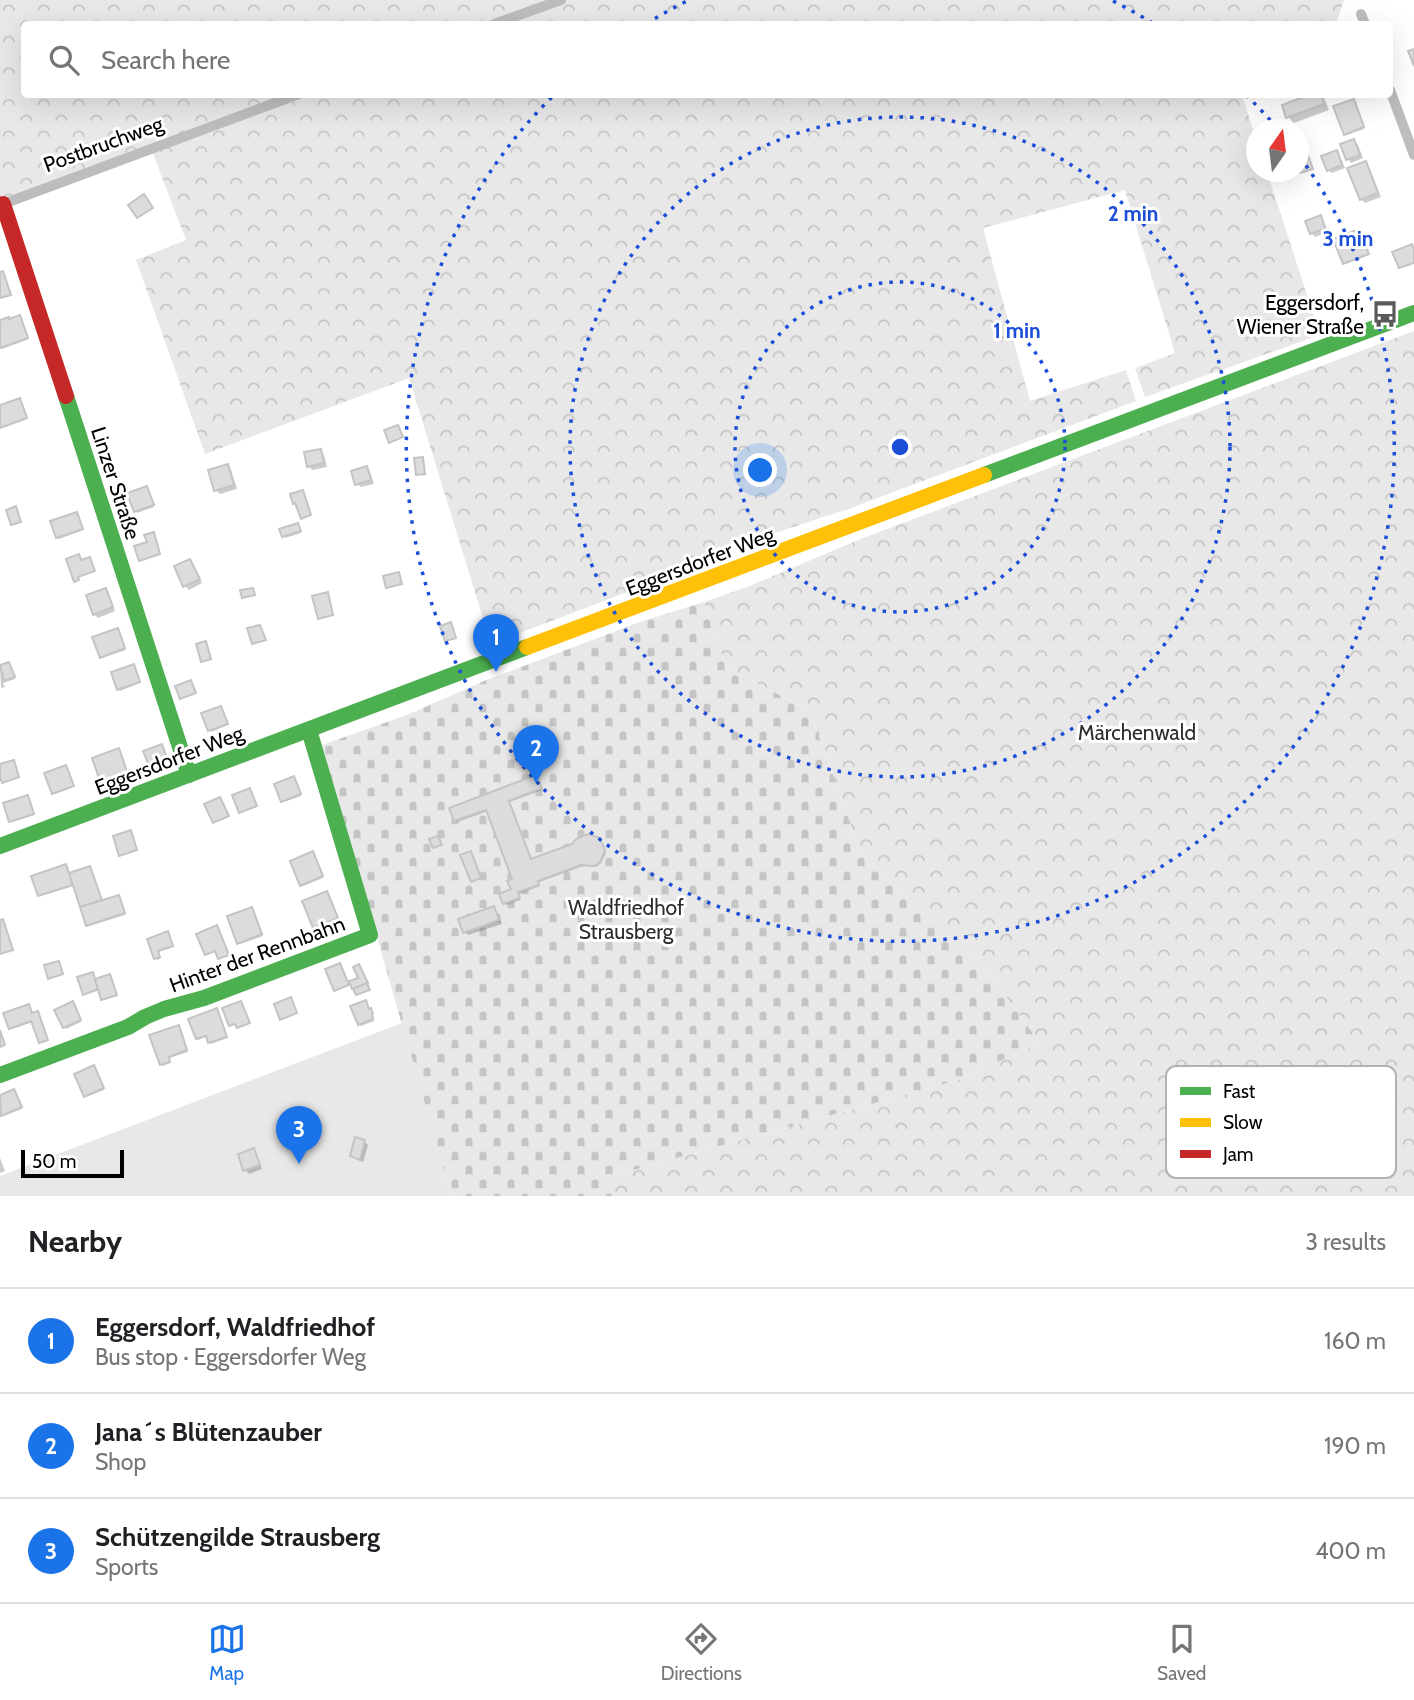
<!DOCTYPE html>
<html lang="en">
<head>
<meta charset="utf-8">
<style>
  :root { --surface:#fff; --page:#f6f6f6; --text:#202124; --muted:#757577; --line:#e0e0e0; --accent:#1a73e8 }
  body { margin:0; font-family:Cabin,sans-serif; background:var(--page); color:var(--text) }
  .compass { position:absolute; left:1246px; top:119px; width:63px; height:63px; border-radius:50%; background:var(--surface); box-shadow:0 7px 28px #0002; rotate:14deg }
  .scale { position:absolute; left:21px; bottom:18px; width:103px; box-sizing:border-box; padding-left:7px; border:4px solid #000; border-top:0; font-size:19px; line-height:24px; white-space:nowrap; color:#000; -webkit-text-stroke:5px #fff; paint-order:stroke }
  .you { position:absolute; left:761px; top:471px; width:24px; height:24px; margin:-18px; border:5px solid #fff; border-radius:50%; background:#1a73e8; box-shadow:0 0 0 10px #1a73e833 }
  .badge { display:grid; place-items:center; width:46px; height:46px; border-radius:50%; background:var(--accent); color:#fff; font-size:23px; font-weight:700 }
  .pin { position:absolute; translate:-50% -58px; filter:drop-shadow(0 2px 4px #0008) }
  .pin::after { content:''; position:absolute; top:37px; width:24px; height:21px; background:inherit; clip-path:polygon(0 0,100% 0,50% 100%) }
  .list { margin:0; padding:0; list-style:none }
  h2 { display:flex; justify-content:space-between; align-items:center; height:91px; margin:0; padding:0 28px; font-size:30px }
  h2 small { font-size:23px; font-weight:400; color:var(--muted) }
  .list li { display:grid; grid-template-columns:46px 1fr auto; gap:21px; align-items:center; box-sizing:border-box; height:105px; padding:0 28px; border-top:2px solid var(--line) }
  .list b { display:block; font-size:26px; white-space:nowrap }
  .list p { margin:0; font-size:23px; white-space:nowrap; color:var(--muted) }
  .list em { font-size:23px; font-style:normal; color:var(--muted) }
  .icon { flex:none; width:38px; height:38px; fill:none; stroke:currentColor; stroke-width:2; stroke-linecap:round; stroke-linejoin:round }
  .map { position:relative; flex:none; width:1414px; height:1196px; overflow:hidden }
  .search { position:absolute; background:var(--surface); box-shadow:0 7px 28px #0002; left:21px; right:21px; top:21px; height:77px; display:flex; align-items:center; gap:18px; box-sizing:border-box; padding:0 24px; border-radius:7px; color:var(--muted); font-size:26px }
  .sheet { height:406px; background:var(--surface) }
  nav { display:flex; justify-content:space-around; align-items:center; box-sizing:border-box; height:98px; border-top:2px solid var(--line); background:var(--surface); font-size:19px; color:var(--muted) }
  nav a { display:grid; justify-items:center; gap:4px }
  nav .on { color:var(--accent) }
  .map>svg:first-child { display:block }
  .forest { fill:url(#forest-crowns) }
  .cemetery { fill:url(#cemetery-stones) }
  .green { fill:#e8e8e8 }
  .shadow { fill:#0003 }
  .building { fill:#dcdcdc; stroke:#c4c4c4; stroke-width:2 }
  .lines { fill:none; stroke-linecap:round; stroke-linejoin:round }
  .street { stroke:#bdbdbd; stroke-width:10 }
  .fast { stroke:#4caf50; stroke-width:16 }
  .slow { stroke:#ffc107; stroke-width:16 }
  .jam { stroke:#c62828; stroke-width:16 }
  .ring { fill:none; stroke:#1d4ed8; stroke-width:3.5; stroke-dasharray:3.5 7 }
  .labels { text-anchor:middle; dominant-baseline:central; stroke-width:6; stroke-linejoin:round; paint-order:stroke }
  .street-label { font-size:21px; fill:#000; stroke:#fff }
  .poi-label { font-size:21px; fill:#000; stroke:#fff; text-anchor:end }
  .park-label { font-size:21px; fill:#2d2d2d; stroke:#fff }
  .key { fill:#fff; stroke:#b2b2b2; stroke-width:2 }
  .key-label { font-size:19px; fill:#000 }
  .centre { fill:#1d4ed8; stroke:#fff; stroke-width:3.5 }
  .ring-label { font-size:21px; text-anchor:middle; font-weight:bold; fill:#1d4ed8; stroke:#fff; stroke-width:6; stroke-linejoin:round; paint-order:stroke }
</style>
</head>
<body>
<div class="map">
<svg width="1414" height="1196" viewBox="0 0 1414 1196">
  <defs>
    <pattern id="forest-crowns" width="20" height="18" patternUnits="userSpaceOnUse" patternTransform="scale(1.75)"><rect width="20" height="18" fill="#e8e8e8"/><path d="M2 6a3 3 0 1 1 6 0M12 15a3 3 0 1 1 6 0" fill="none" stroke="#c5c5c5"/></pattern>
    <pattern id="cemetery-stones" width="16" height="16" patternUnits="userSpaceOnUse" patternTransform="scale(1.75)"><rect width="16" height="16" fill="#e8e8e8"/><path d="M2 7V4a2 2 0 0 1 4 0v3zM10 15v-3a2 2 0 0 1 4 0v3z" fill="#c5c5c5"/></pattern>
  </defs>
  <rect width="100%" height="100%" fill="#fff"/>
  <g class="forest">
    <polygon points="0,0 1344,0 1336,24 24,24 24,94 1242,95 1256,139 1256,172 1267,172 1320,335 1145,397 1135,368 1175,353 1125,190 983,228 1030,401 1126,370 1136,401 851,508 735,546 625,593 491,644 409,378 205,454 136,260 186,240 150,146 0,203"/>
    <polygon points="1414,331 1414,1196 612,1196 612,1176 958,1080 1040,1043 993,979 861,853 810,711 726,667 704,602 747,587 863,538"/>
  </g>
  <polygon class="cemetery" points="704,602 726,667 810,711 861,853 993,979 1040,1043 958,1080 612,1176 612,1196 451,1196 322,745 407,715 484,681 637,623"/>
  <polygon class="green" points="402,1023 451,1196 0,1196 0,1176"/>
  <g class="shadow">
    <polygon points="1320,94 1325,100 1329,110 1294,123 1288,117"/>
    <polygon points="1354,102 1364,129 1347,135 1346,134"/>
    <polygon points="1354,141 1358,145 1363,158 1351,163 1348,159"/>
    <polygon points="1336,152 1340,156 1345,168 1332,173 1328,170"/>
    <polygon points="1366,163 1369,167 1381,197 1365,203 1361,199"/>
    <polygon points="1320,217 1324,221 1328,232 1315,237 1312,233"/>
    <polygon points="1360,233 1369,255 1346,264 1345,263"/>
    <polygon points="21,319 29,339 2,349 0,345 0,322"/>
    <polygon points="21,402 27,419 0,429 0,407"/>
    <polygon points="320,451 324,455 327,467 312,470 309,466"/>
    <polygon points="228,466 231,470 237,489 220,494 216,490"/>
    <polygon points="367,468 370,472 374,484 361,487 357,484"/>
    <polygon points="148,489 154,507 137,513 130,494"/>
    <polygon points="78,515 83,530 59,539 57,537"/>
    <polygon points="299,526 301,533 285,538 284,536"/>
    <polygon points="190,561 193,565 202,583 189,590 185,586"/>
    <polygon points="105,590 109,594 115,611 98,618 94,614"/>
    <polygon points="119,632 126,650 102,658 101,657"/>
    <polygon points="9,664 15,679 3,683 5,687 1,688 0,667"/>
    <polygon points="135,667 140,683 120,691 113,673"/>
    <polygon points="222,709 228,725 211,732 210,730"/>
    <polygon points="120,752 129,779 105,788 104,786"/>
    <polygon points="66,767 74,787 55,794 53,793"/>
    <polygon points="537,778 542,790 509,802 531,861 601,842 606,853 601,863 596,867 583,866 539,882 540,886 519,894 520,900 506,905 505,903 513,890 514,880 488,811 457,822 451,809"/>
    <polygon points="295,779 301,796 284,802 283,801"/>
    <polygon points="29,798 34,815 12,822 11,821"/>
    <polygon points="314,854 323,878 303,886 302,885"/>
    <polygon points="90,868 102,902 120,898 125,915 89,926 75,885 41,896 39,895 69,874"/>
    <polygon points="327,893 339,920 316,929 315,927"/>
    <polygon points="493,908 497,912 502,924 468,935 465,932"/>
    <polygon points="253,910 263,936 240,944 239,943"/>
    <polygon points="169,935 173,947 158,952 161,958 157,960 149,940"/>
    <polygon points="111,977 117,996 104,1000 100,990 85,995 84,994 95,981"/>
    <polygon points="74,1005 81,1022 66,1029 64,1027"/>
    <polygon points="369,1010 372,1011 374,1021 361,1026 359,1024"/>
    <polygon points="218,1012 227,1038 211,1044 208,1036 198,1040 197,1038"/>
    <polygon points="38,1013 48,1041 42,1043 40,1042 33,1022 12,1029 10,1028"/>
    <polygon points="179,1028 188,1052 169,1058 170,1063 163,1066 161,1064"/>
    <polygon points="95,1069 104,1090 86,1097 85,1096"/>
    <polygon points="14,1091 22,1109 4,1116 0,1108 0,1097"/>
    <polygon points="364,1142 368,1145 363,1162 356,1159 352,1156"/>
    <polygon points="253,1150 257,1154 262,1169 249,1174 245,1170"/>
    <polygon points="0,1158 5,1171 0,1173"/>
  </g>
  <g class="building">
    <polygon points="1414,49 1414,66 1408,51"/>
    <polygon points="1311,94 1321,94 1324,104 1286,118 1282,105"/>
    <polygon points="1354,99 1364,127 1344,135 1333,106"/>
    <polygon points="1354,139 1360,155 1346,160 1340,144"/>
    <polygon points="1337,150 1342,165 1327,171 1321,156"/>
    <polygon points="1308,155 1313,169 1300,173 1298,158"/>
    <polygon points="1366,161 1378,193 1360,200 1347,168"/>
    <polygon points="144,194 153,208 137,218 128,205"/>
    <polygon points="1321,215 1325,229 1310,234 1305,221"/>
    <polygon points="1359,229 1369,254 1343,264 1333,239"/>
    <polygon points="1412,244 1414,250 1414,263 1399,268 1392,252"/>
    <polygon points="3,271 11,295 0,298 0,272"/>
    <polygon points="20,315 28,338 0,348 0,320 9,317 9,319"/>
    <polygon points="20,398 27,418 0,428 0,405"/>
    <polygon points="398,425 403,437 389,443 384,430"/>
    <polygon points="321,449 324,463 307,467 304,452"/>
    <polygon points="423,457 425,474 416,475 414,458"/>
    <polygon points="228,464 234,485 214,491 208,470"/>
    <polygon points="367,466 371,480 355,485 351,471"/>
    <polygon points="147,486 154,505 134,512 127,493"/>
    <polygon points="303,490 311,515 301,519 295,503 293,504 290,494"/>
    <polygon points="16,506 21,522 11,525 6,510"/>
    <polygon points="77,512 83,529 56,538 50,521"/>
    <polygon points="298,523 301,531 282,537 279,529"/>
    <polygon points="154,532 160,554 139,561 134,546 147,542 144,535"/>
    <polygon points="79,554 81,560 90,557 95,571 78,577 79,580 74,582 66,559"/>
    <polygon points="190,559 200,579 183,587 174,566"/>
    <polygon points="399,572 402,584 386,588 383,576"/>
    <polygon points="106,588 113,607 93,615 86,595"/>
    <polygon points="253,588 255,595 242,598 240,590"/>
    <polygon points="328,592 333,615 318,619 312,596"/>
    <polygon points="451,622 456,638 445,641 440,626"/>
    <polygon points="260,625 266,640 252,644 247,628"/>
    <polygon points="118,628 125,648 100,658 92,637"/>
    <polygon points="206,641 211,659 201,662 196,644"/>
    <polygon points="9,662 15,677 4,681 0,665"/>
    <polygon points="134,664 140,682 117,690 111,672"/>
    <polygon points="191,680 196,693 180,699 175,686"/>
    <polygon points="221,706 228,724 208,731 201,713"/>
    <polygon points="162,744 168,761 150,768 143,751"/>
    <polygon points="119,748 129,777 102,787 92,758"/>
    <polygon points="14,760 19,777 2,783 0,777 0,764"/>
    <polygon points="66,765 74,786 52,794 44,773"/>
    <polygon points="536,775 542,788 509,801 531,859 572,844 576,839 588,834 600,838 605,851 600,862 594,866 581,865 538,881 539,885 518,892 520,898 503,904 499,894 511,889 507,881 512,879 486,810 454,821 449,808"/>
    <polygon points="294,776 301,794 281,802 274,784"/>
    <polygon points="250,788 257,806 239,813 232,795"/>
    <polygon points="28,795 34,814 9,822 3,803"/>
    <polygon points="220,797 229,816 213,823 204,804"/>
    <polygon points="131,830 137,850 119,856 113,836"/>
    <polygon points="438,836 442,845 433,848 429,839"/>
    <polygon points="313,851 323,876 300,886 290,861"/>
    <polygon points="471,851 481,878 471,882 460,855"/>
    <polygon points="66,864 73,885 38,896 31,876"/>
    <polygon points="90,866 102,900 80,907 69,873"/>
    <polygon points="327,891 338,918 313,928 302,901"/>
    <polygon points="119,895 125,913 86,926 80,907"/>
    <polygon points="494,906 499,920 463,933 458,919"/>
    <polygon points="252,907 262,934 237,944 227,916"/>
    <polygon points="3,919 13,950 0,954 0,920"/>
    <polygon points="217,925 229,955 218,959 215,951 205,955 196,934"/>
    <polygon points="168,931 173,946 158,951 160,957 154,959 147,939"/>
    <polygon points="59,961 63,974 48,979 44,965"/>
    <polygon points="340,963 349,985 334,991 325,969"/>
    <polygon points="359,964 368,983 352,989 349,981 358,978 353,967"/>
    <polygon points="93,972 98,989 83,995 77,977"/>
    <polygon points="110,974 117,995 101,1000 95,979"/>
    <polygon points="367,983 370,990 356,995 353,989"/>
    <polygon points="291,997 297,1013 280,1020 274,1004"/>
    <polygon points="366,1000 369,1009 371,1008 373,1014 372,1015 373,1019 358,1025 350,1006"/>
    <polygon points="73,1001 81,1020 63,1028 54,1010"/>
    <polygon points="241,1001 250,1023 237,1028 235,1024 229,1026 222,1008"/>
    <polygon points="29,1004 32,1013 38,1011 48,1040 39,1043 31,1021 9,1029 3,1013"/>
    <polygon points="217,1008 227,1037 208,1043 206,1036 196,1039 188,1019"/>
    <polygon points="179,1025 187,1050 169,1057 170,1062 160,1065 149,1035"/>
    <polygon points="0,1030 5,1045 0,1047"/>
    <polygon points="94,1065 104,1088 84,1097 74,1074"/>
    <polygon points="14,1089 22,1107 1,1116 0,1095"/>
    <polygon points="355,1137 365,1140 360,1160 350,1156"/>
    <polygon points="254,1148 260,1165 243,1171 238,1154"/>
  </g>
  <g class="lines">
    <g class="street">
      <polyline points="1361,14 1365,24"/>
      <polyline points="494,24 561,0"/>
      <polyline points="1390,90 1414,155"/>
      <polyline points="3,204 299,94"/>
    </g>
    <g class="fast">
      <polyline points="66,396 189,775"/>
      <polyline points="984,475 1414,313"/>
      <polyline points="0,846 527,647"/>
      <polyline points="0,1075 128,1027 145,1017 164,1009 204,998 370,935 309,730"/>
    </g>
    <polyline class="slow" points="527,647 984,475"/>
    <polyline class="jam" points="0,205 3,204 66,396"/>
  </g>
  <g class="ring">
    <circle cx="900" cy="447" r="165"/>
    <circle cx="900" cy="447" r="330"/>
    <path d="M646 24A494 494 0 0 1 687 1M1113 1A494 494 0 0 1 1154 24M1246 95A494 494 0 0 1 1278 129M1300 157A494 494 0 1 1 554 95"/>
  </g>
  <defs>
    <symbol id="bus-bare" viewBox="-9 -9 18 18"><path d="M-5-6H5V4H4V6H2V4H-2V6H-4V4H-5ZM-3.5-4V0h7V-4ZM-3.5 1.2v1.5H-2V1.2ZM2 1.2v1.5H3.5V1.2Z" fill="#595959" stroke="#fff" stroke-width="2.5" paint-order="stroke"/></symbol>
  </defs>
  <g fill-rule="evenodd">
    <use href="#bus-bare" x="1366" y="295" width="38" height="38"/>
  </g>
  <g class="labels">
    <g class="street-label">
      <text transform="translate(103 144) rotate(-20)">Postbruchweg</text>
      <text transform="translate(116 483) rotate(72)">Linzer Straße</text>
      <text transform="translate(700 561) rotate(-21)">Eggersdorfer Weg</text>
      <text transform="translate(169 760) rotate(-21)">Eggersdorfer Weg</text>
      <text transform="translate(257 954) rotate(-20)">Hinter der Rennbahn</text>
    </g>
    <g class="poi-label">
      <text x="1364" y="302">Eggersdorf,<tspan x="1364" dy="24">Wiener Straße</tspan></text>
    </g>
    <g class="park-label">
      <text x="1137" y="732">Märchenwald</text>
      <text x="626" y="907">Waldfriedhof<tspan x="626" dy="24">Strausberg</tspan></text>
    </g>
  </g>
  <rect x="1166" y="1066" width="230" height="112" rx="10" class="key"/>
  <rect x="1180" y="1087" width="31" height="8" fill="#4caf50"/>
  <rect x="1180" y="1118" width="31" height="9" fill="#ffc107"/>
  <rect x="1180" y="1150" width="31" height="8" fill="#c62828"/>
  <g class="key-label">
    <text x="1223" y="1098">Fast</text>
    <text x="1223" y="1129">Slow</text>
    <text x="1223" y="1161">Jam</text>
  </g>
  <circle cx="900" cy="447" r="10" class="centre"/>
  <g class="ring-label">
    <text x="1133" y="221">2 min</text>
    <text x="1348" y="246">3 min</text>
    <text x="1017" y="338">1 min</text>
  </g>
</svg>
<svg class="compass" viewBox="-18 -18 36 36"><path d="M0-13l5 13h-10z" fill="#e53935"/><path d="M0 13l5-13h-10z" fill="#757577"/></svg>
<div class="scale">50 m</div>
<div class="you"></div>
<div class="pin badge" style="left:496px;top:672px">1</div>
<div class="pin badge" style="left:536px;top:783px">2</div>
<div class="pin badge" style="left:299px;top:1164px">3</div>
<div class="search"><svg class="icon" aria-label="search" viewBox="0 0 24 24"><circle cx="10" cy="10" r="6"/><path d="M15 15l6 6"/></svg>Search here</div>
</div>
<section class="sheet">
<h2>Nearby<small>3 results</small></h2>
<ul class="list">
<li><span class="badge">1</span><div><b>Eggersdorf, Waldfriedhof</b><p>Bus stop · Eggersdorfer Weg</p></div><em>160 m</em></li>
<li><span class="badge">2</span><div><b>Jana´s Blütenzauber</b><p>Shop</p></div><em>190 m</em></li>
<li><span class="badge">3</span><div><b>Schützengilde Strausberg</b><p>Sports</p></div><em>400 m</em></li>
</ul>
</section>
<nav>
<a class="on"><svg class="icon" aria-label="map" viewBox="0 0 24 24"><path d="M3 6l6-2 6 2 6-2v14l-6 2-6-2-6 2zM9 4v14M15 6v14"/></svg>Map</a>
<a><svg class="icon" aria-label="directions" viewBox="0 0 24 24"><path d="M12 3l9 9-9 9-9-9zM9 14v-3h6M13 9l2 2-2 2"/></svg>Directions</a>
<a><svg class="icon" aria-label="saved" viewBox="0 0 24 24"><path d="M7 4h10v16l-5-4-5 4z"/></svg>Saved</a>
</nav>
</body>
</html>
